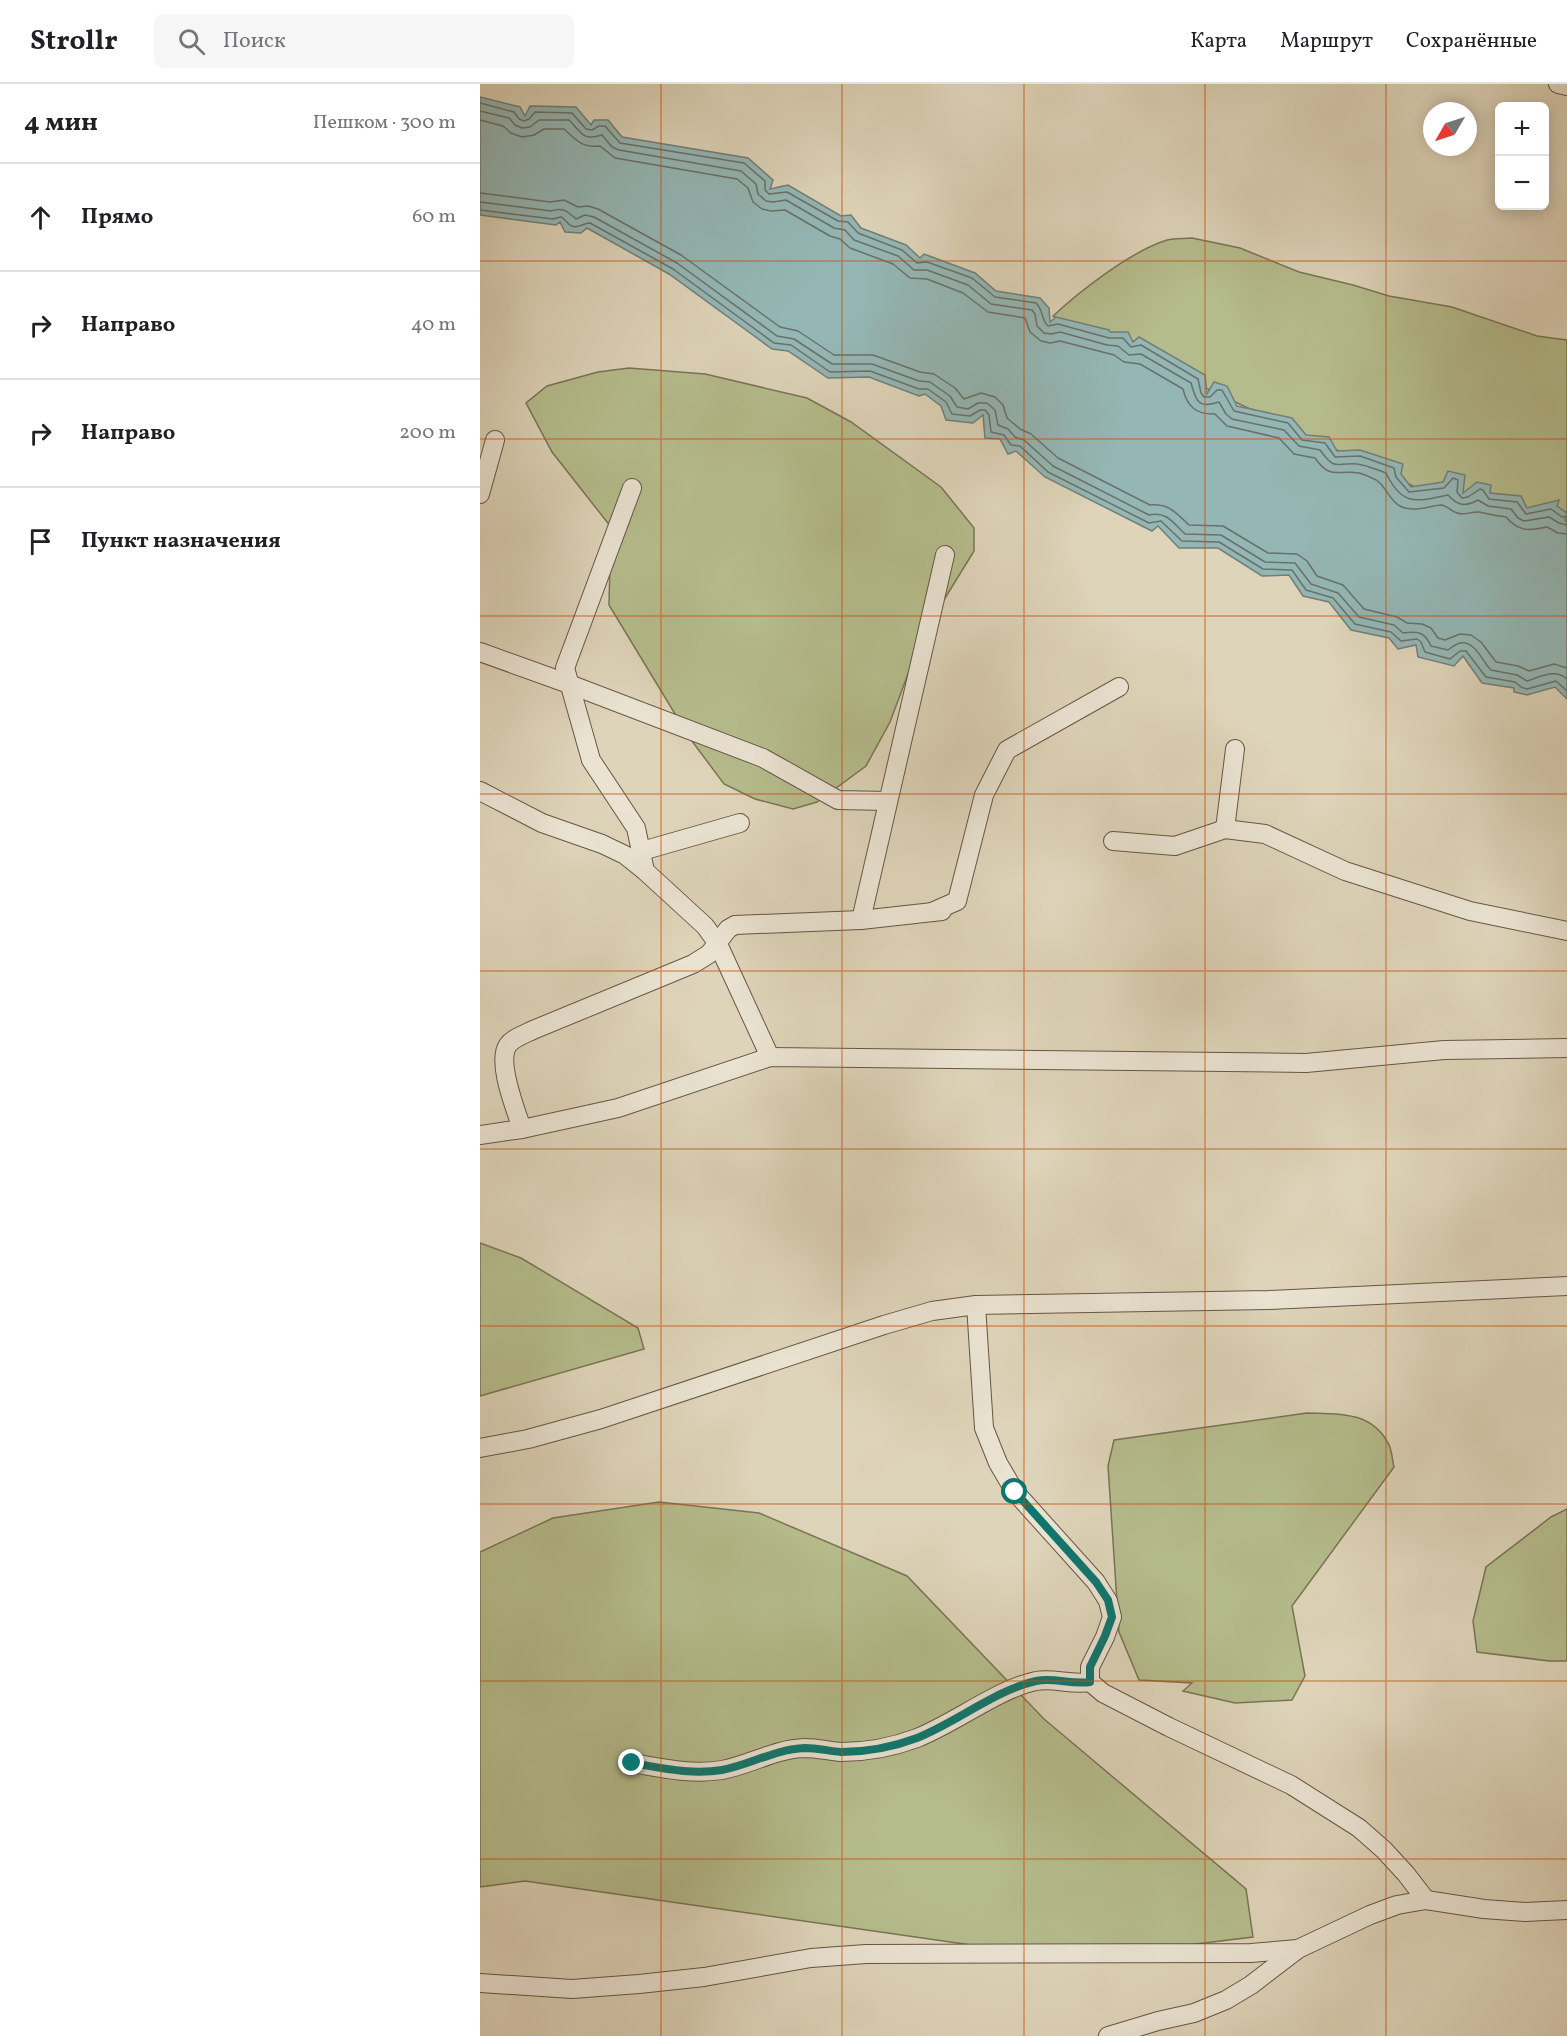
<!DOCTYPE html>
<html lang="ru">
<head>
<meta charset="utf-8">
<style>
  :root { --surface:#fff; --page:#f6f6f6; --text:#202124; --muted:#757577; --line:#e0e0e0 }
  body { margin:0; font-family:Vollkorn,serif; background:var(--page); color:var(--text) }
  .controls { position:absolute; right:18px; top:18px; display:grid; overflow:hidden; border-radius:9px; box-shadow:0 3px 15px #0003 }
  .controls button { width:54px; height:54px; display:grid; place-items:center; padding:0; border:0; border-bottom:2px solid var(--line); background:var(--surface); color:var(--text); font:30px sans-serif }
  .compass { position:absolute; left:943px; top:18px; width:54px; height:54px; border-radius:50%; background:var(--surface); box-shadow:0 3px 15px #0003; rotate:231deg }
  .stop { position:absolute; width:18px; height:18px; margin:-14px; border:4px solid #0f766e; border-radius:50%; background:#fff }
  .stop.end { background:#0f766e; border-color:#fff; box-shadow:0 2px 6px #0008 }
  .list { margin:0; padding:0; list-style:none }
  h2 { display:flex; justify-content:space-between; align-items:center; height:78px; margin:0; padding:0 24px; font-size:26px }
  h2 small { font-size:20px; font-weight:400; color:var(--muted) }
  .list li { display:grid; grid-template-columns:39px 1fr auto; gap:18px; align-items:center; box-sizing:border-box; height:108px; padding:0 24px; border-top:2px solid var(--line) }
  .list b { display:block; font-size:22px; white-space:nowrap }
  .list em { font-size:20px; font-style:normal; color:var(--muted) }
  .icon { flex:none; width:33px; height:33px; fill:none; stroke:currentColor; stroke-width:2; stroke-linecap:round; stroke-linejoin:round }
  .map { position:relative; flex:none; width:1087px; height:1952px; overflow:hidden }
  header { display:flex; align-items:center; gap:36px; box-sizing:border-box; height:84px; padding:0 30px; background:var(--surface); border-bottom:2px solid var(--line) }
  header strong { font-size:28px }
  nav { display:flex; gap:33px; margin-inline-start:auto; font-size:21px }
  .search { width:420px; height:54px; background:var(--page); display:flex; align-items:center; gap:15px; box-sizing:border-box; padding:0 21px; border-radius:9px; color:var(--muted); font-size:22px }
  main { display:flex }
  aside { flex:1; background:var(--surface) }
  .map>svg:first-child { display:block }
  .green { fill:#b5bc8c; stroke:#7a7456; stroke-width:1.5 }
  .water { fill:#94b7b5; stroke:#727f79; stroke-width:1.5 }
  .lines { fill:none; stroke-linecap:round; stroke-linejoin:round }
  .shore { stroke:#6a716a; stroke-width:1.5 }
  .minor-casing { stroke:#675546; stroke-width:20 }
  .minor { stroke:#eae3d2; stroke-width:18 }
  .route { stroke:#0f766e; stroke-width:8 }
  .grid { fill:none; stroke:#c65010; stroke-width:1.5; stroke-opacity:0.55 }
</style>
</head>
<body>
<header>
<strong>Strollr</strong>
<div class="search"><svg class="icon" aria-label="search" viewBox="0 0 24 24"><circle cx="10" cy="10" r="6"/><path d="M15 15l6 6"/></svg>Поиск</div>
<nav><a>Карта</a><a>Маршрут</a><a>Сохранённые</a></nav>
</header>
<main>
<aside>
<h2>4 мин<small>Пешком · 300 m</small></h2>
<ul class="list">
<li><svg class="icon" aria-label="ahead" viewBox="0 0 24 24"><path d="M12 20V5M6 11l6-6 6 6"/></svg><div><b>Прямо</b></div><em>60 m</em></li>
<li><svg class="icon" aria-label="right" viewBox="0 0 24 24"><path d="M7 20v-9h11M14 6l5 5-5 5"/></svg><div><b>Направо</b></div><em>40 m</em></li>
<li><svg class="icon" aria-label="right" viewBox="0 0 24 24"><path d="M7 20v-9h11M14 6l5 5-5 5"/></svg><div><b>Направо</b></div><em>200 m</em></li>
<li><svg class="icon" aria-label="arrive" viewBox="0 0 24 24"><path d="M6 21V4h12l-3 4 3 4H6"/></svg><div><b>Пункт назначения</b></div></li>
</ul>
</aside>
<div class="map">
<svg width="1087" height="1952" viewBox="0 0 1087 1952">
  <rect width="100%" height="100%" fill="#ded4b9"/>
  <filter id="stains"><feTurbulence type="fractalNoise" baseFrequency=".00333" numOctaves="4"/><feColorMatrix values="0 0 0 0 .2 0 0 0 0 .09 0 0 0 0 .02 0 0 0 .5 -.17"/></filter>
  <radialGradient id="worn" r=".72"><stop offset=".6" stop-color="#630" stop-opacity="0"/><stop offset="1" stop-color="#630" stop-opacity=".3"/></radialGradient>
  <g class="green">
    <path d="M712 154 760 164 819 188 873 201 909 212 972 223 1057 252 1087 256V448L1020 443 573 232C600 207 649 169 684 157 692 154 703 155 712 154Z"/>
    <polygon points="149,284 225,290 327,314 371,338 461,403 494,444 494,467 443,550 410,638 386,682 337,718 313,725 275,715 244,700 209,653 129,521 130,480 142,457 72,368 46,319 67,302 118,288"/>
    <polygon points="0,1159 41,1174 158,1244 164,1265 0,1312"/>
    <path d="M827 1329C858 1330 891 1327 908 1359 912 1365 912 1375 914 1383L812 1522 825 1592 812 1616 755 1619 703 1607 712 1599 659 1596 639 1548 628 1382 634 1356Z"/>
    <polygon points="179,1418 279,1429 427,1492 564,1635 766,1805 773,1853 617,1872 519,1865 45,1797 0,1803 0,1468 73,1434"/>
    <polygon points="1087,1425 1087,1577 1069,1577 997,1568 993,1537 1006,1483 1071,1433"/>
  </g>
  <polygon class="water" points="0,13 40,23 45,32 50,22 96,23 111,41 114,36 128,36 142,53 268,74 293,96 290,105 308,101 361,132 371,131 381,144 426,161 440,174 444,170 495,189 516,207 560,214 569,224 570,238 576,233 629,246 630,248 648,248 653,258 659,253 725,291 727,310 734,298 747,302 757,322 812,334 826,351 849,353 857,367 880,366 923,380 921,390 931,403 963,398 968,387 985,391 983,409 997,398 1011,401 1010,409 1041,412 1047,424 1079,416 1077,422 1087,429 1085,436 1087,439 1087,615 1075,603 1047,611 1034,608 1034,604 1002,599 983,572 974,582 938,573 936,561 918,565 909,554 871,546 849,518 823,512 809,491 782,492 738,464 699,464 678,442 672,447 565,393 536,367 528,370 520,355 505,354 503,331 493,339 466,336 461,322 445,310 439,312 389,293 348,294 308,267 292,265 189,190 107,144 101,149 85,148 80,138 76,141 0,131"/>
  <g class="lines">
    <g class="shore">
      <path d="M0 19 34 28 39 35 44 37 49 35 55 28 92 29 106 45 112 46 119 42H125L140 59 264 79 285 97V106L289 110 307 108 358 137 368 138 378 149 422 166 437 179 447 178 492 194 515 213 556 219C564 227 561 236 568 242L578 240 629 254H643L651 263 661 261 718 295 721 309 724 313H730L737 306H742L754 327 808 339 822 356 845 359 855 373 880 372 914 384 916 393 929 408 964 404 973 394 978 396 977 408 982 414 988 413 1000 405 1003 406 1009 415 1037 418 1046 430 1071 425 1082 433H1087"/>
      <path d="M0 27 29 34 35 41 42 44 50 43 59 36H89C102 49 102 57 122 51L132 63 139 66 261 87 276 100 278 110 286 117 293 118 306 116 354 144 365 146 374 156 418 172 434 186H447L488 201 511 220 552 226 555 230 557 242 564 249 571 250 580 248 627 261 638 262 649 271 661 270 711 299C716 317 718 325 739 318L746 330 752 335 804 346 819 362 840 366C856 388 855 378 877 380 887 381 897 386 906 389 922 422 935 418 968 411 978 422 985 423 998 416L1008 422 1031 425 1038 434 1044 437 1069 433 1079 439 1087 441"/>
      <path d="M0 36 23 42 31 49 42 53 54 51 64 45H84C96 56 102 64 120 62L135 74 257 95 268 104 273 118 282 125 291 127 305 126 350 152 360 155 370 164 413 180 430 194 447 195 483 209 508 228 545 234 550 248 561 257 570 259 580 257 634 271 644 278 660 280 703 305C707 322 716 331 735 330L747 342 799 354 814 370 835 374C851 397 858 385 879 389 883 390 888 392 892 394 905 398 908 416 920 422 933 429 948 422 961 421 967 421 970 427 977 429 985 432 992 427 999 428 1008 430 1016 432 1026 433 1039 448 1049 447 1067 443L1078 449 1087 450"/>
      <path d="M0 109 70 118 84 116 98 123 108 122 118 125 201 171 300 243 318 247 354 271H393L440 288 454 290 475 304 484 315 501 309 515 313 523 321 527 334 540 345 551 350 578 374 670 421C689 419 696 429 709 441L743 442 788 469 817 470 827 477 837 492 863 501 884 525 917 533 927 539 942 540 951 544 958 554 965 556 980 550 991 551 1001 558 1016 578 1038 582 1049 587 1074 580 1087 584"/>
      <path d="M0 118 71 127C83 123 87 127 96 135L105 131 114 133 197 179 297 252 314 255 352 280H392L439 297 450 298 470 312 477 323 488 325 498 319H507L515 326 518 341 528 345 535 353 544 356 573 382 669 431C687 427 693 439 705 450L741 451 785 478 815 479 831 500 858 509 879 533 914 541 923 549C938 547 945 548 951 562L968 566C971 564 975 560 980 559 995 556 1002 577 1011 586L1037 591 1047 597C1060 593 1075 584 1087 595"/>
      <path d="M0 126 73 135 81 133C86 135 87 141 92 142 98 145 103 139 110 139L193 185 294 259 311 261 350 288 390 287 439 305H448L466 318 472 330 490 332 500 326H505L509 331 511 348 524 351 531 361 540 362 568 388 669 439 681 437 702 457 739 458 783 485 812 486 826 506 853 514 875 540 911 548 921 557 937 555 941 558 945 568 970 575 980 567H986L1006 593 1035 598 1041 603 1047 605 1076 597 1087 607"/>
    </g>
    <defs>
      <g id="minor">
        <polyline points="1078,0 1087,2"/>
        <polyline points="152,404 85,584 111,676 156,744 165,787"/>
        <polyline points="0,410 15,356"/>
        <polyline points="0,568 89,600 283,674 358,716 408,717"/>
        <polyline points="0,707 62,739 122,760 145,771 165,787 225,842 238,860 290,973"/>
        <polyline points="745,745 755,665"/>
        <polyline points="633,757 695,762 745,745 785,750 865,787 990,827 1087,847"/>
        <polyline points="162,767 260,739"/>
        <polyline points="452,828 477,817 504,711 527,666 639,603"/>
        <polyline points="381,836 465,471"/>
        <path d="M42 1045C36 1026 16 978 28 961 33 954 45 950 53 946L213 880 229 870 248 845 255 841 381 836 462 827"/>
        <polyline points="0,1051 42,1045 138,1024 290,973 826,979 964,966 1087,964"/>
        <polyline points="496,1221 504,1344 518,1379 535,1408 616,1498 628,1517 632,1533 625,1553 610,1583 610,1598 623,1609 689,1643 811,1701 879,1744 904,1766 926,1790 946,1816"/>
        <polyline points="0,1364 48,1355 121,1335 404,1241 452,1227 496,1221 789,1216 1087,1202"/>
        <path d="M152 1679C182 1684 211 1691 242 1686 270 1681 294 1665 325 1664 337 1664 349 1667 361 1668 387 1668 413 1663 437 1654 475 1639 518 1605 556 1597 574 1594 591 1601 610 1598"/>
        <polyline points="0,1899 92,1905 159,1900 224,1893 331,1874 386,1870 771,1869 818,1865"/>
        <polyline points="628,1952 678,1937 714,1929 746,1916 771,1901 818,1865 890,1831 917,1821 946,1816 1004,1825 1045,1828 1087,1826"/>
      </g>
    </defs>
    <use href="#minor" class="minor-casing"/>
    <use href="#minor" class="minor"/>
  </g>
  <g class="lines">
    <path class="route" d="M152 1679C182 1684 211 1691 242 1686 270 1681 295 1665 325 1664 337 1664 349 1667 361 1668 387 1668 413 1663 437 1654 475 1639 518 1605 556 1597 574 1593 591 1601 610 1598V1583L625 1552 632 1533 628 1516 616 1498 535 1408"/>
  </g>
  <path class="grid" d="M181 0V1952M362 0V1952M544 0V1952M725 0V1952M906 0V1952M0 177H1087M0 355H1087M0 532H1087M0 710H1087M0 887H1087M0 1065H1087M0 1242H1087M0 1420H1087M0 1597H1087M0 1775H1087"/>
  <rect width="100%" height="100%" filter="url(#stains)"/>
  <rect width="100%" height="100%" fill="url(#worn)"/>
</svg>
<div class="controls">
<button>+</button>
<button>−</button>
</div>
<svg class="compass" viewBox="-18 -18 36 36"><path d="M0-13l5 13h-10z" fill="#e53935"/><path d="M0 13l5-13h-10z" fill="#757577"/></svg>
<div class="stop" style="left:535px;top:1408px"></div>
<div class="stop end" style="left:152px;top:1679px"></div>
</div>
</main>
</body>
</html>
